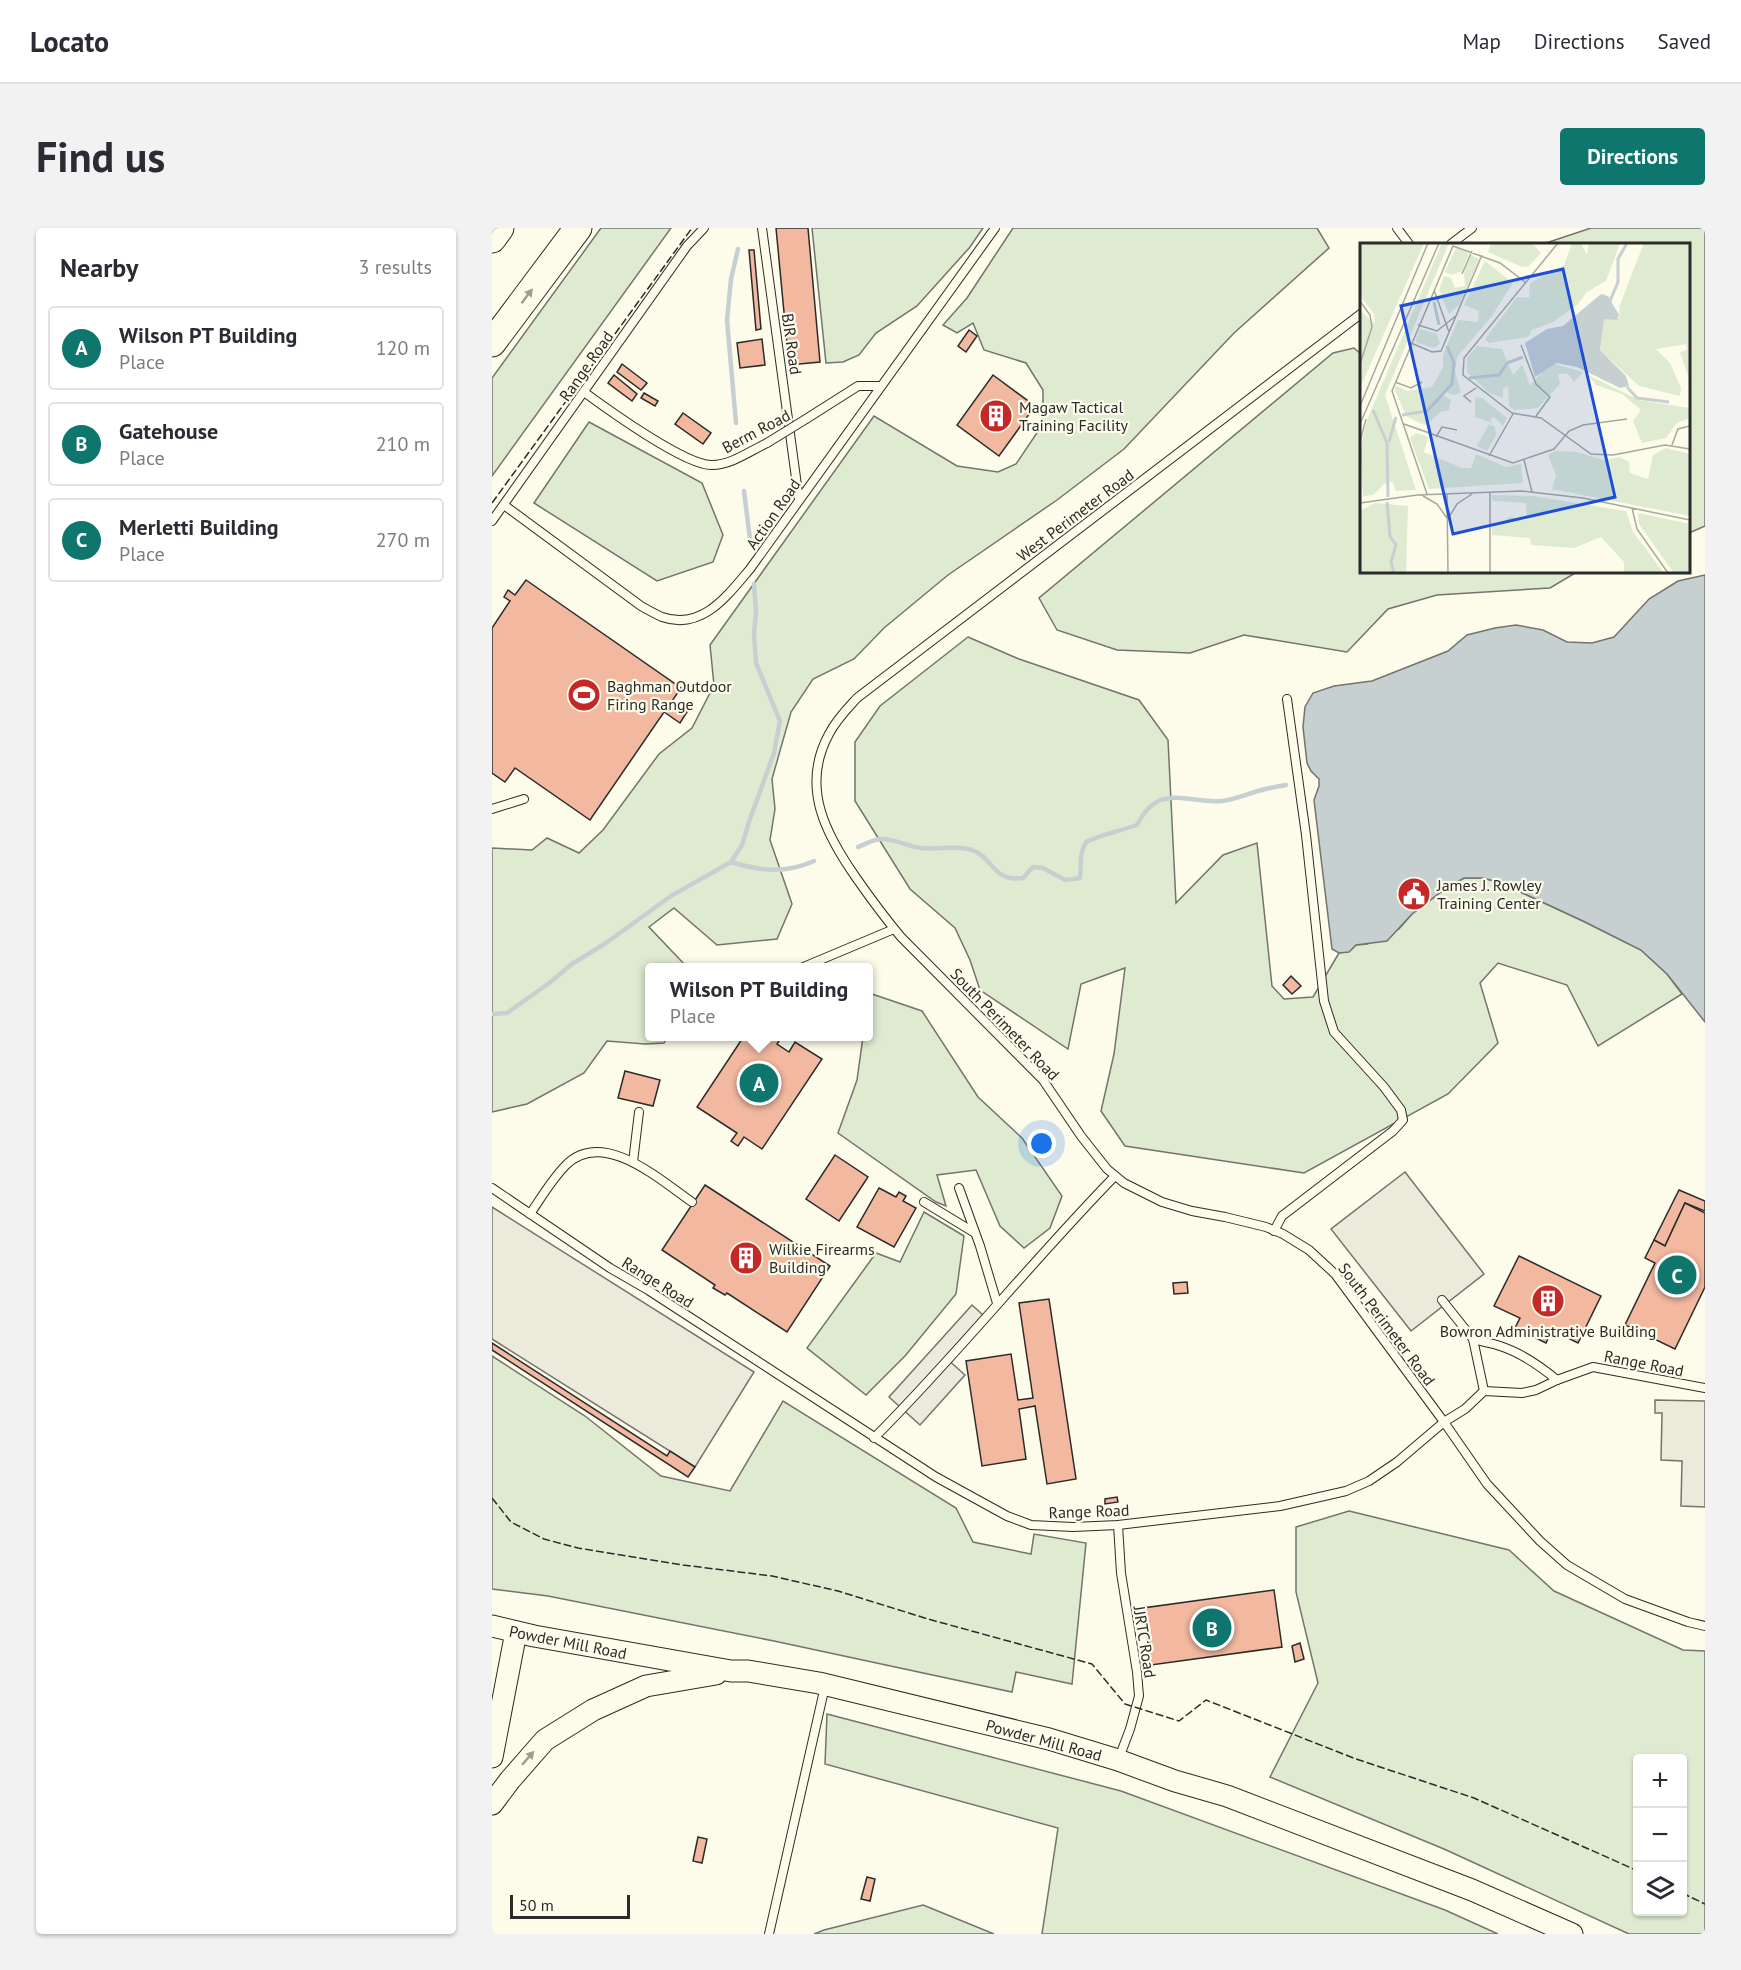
<!DOCTYPE html>
<html lang="en">
<head>
<meta charset="utf-8">
<style>
  :root { --surface:#fff; --page:#f2f2f3; --text:#2b2b33; --muted:#7c7c81; --line:#e1e1e2; --accent:#0f766e }
  body { margin:0; font-family:"PT Sans",sans-serif; background:var(--page); color:var(--text) }
  .controls { position:absolute; right:18px; bottom:18px; display:grid; overflow:hidden; border-radius:6px; box-shadow:0 2px 4px #0004 }
  .controls button { width:54px; height:54px; display:grid; place-items:center; padding:0; border:0; border-bottom:2px solid var(--line); background:var(--surface); color:var(--text); font:30px sans-serif }
  .scale { position:absolute; left:18px; bottom:15px; width:120px; box-sizing:border-box; padding-left:6px; border:3px solid #2b2b2b; border-top:0; font-size:16px; line-height:21px; white-space:nowrap; color:#2b2b2b; -webkit-text-stroke:4px #fdfbea; paint-order:stroke }
  .you { position:absolute; left:550px; top:916px; width:21px; height:21px; margin:-15px; border:4px solid #fff; border-radius:50%; background:#1a73e8; box-shadow:0 0 0 9px #1a73e833 }
  .badge { display:grid; place-items:center; width:39px; height:39px; border-radius:50%; background:var(--accent); color:#fff; font-size:20px; font-weight:700 }
  .pin { position:absolute; translate:-50% -50%; border:3px solid #fff; box-shadow:0 2px 6px #0006 }
  .popup { position:absolute; left:153px; top:735px; width:228px; height:78px; box-sizing:border-box; display:grid; place-content:center; border-radius:6px; background:var(--surface); filter:drop-shadow(0 2px 4px #0005); font-size:20px; white-space:nowrap; color:var(--muted) }
  .popup b { font-size:22px; color:var(--text) }
  .popup::after { content:''; position:absolute; left:50%; top:100%; margin-left:-12px; border:12px solid transparent; border-top-color:var(--surface) }
  .list { margin:0; padding:0; list-style:none }
  h2 { display:flex; justify-content:space-between; align-items:center; height:78px; margin:0; padding:0 24px; font-size:26px }
  h2 small { font-size:20px; font-weight:400; color:var(--muted) }
  .list li { display:grid; grid-template-columns:39px 1fr auto; gap:18px; align-items:center; box-sizing:border-box; height:84px; margin:0 12px 12px; padding:0 12px; border:2px solid var(--line); border-radius:6px }
  .list b { display:block; font-size:22px; white-space:nowrap }
  .list p { margin:0; font-size:20px; white-space:nowrap; color:var(--muted) }
  .list em { font-size:20px; font-style:normal; color:var(--muted) }
  .icon { flex:none; width:33px; height:33px; fill:none; stroke:currentColor; stroke-width:2; stroke-linecap:round; stroke-linejoin:round }
  .map { position:relative; flex:none; width:1213px; height:1706px; overflow:hidden; border-radius:6px }
  header { display:flex; align-items:center; gap:36px; box-sizing:border-box; height:84px; padding:0 30px; background:var(--surface); border-bottom:2px solid var(--line) }
  header strong { font-size:28px }
  nav { display:flex; gap:33px; margin-inline-start:auto; font-size:21px }
  .intro { display:flex; align-items:center; justify-content:space-between; box-sizing:border-box; height:144px; padding:0 36px }
  h1 { margin:0; font-size:42px }
  .button { padding:15px 27px; border-radius:6px; background:var(--accent); color:#fff; font-size:21px; font-weight:700 }
  main { display:flex; gap:36px; padding:0 36px }
  aside { flex:1; background:var(--surface); border-radius:6px; box-shadow:0 2px 4px #0004 }
  .map>svg:first-child { display:block }
  .green { fill:#deebd1; stroke:#74746e; stroke-width:1.5; fill-rule:evenodd }
  .parking { fill:#eceadb; stroke:#74746e; stroke-width:1.5 }
  .water { fill:#c7d0d0; stroke:#74746e; stroke-width:1.5 }
  .lines { fill:none; stroke-linecap:round; stroke-linejoin:round }
  .stream { stroke:#c7d0d0; stroke-width:4.5 }
  .building { fill:#f2b8a0; stroke:#2b2b2b; stroke-width:1.5 }
  .service-casing { stroke:#2b2b2b; stroke-width:10 }
  .secondary-casing { stroke:#2b2b2b; stroke-width:23 }
  .motorway-casing { stroke:#2b2b2b; stroke-width:29 }
  .service { stroke:#fdfbea; stroke-width:8 }
  .secondary { stroke:#fdfbea; stroke-width:21 }
  .motorway { stroke:#fdfbea; stroke-width:27 }
  .service-bridge-casing { stroke:#2b2b2b; stroke-width:10; stroke-linecap:butt }
  .service-bridge { stroke:#fdfbea; stroke-width:8 }
  .fence { stroke:#2b2b2b; stroke-width:1.5; stroke-dasharray:8 3; stroke-linecap:butt }
  .oneway { fill:#9e9d94 }
  .labels { text-anchor:middle; dominant-baseline:central; stroke-width:4.5; stroke-linejoin:round; paint-order:stroke }
  .street-label { font-size:16px; fill:#2b2b2b; stroke:#fdfbea }
  .poi-label { font-size:16px; fill:#2b2b2b; stroke:#fdfbea; text-anchor:start }
  .inset-river { fill:none; stroke:#c7d0d0; stroke-width:3 }
  .inset-road { fill:none; stroke:#a9a89e; stroke-width:1.5 }
  .view { fill:#1d4ed8; fill-opacity:0.15; stroke:#1d4ed8; stroke-width:3 }
  .inset-edge { fill:none; stroke:#2b2b2b; stroke-width:3 }
</style>
</head>
<body>
<header>
<strong>Locato</strong>
<nav><a>Map</a><a>Directions</a><a>Saved</a></nav>
</header>
<div class="intro"><h1>Find us</h1><a class="button">Directions</a></div>
<main>
<aside>
<h2>Nearby<small>3 results</small></h2>
<ul class="list">
<li><span class="badge">A</span><div><b>Wilson PT Building</b><p>Place</p></div><em>120 m</em></li>
<li><span class="badge">B</span><div><b>Gatehouse</b><p>Place</p></div><em>210 m</em></li>
<li><span class="badge">C</span><div><b>Merletti Building</b><p>Place</p></div><em>270 m</em></li>
</ul>
</aside>
<div class="map">
<svg width="1213" height="1706" viewBox="0 0 1213 1706">
  <rect width="100%" height="100%" fill="#fdfbea"/>
  <g class="green">
    <polygon points="109,0 179,0 0,248 0,150"/>
    <polygon points="320,0 491,0 478,19 425,78 384,105 367,127 351,134 334,135"/>
    <polygon points="521,0 825,0 837,20 742,105 632,221 565,272 456,347 392,400 362,431 321,451 299,484 280,551 283,581 278,612 300,676 285,711 225,717 182,680 157,699 195,739 158,740 158,808 175,809 172,815 153,816 115,813 92,845 35,876 0,884 0,620 40,622 55,610 87,625 111,602 167,526 200,500 222,457 218,417 382,188 465,238 506,244 524,236 551,196 551,162 534,135 492,122 481,95 465,105 451,97 475,70"/>
    <polygon points="1099,0 1213,0 1213,298 1197,305 1196,16 1051,16"/>
    <polygon points="862,120 870,127 870,344 1085,344 1058,360 945,367 896,381 855,424 752,407 698,425 625,422 565,402 547,370 841,125"/>
    <polygon points="97,194 210,255 231,307 221,334 165,353 42,275"/>
    <polygon points="476,409 527,431 647,472 676,512 684,675 731,627 765,615 780,758 792,771 821,769 847,725 857,723 864,717 875,716 907,701 920,686 953,661 972,650 991,650 1009,655 1091,693 1149,722 1175,746 1190,766 1106,818 1075,757 1006,735 988,755 1006,815 956,866 812,945 633,918 609,883 622,826 633,740 589,756 576,821 488,762 478,732 463,700 418,661 363,573 363,514 388,478"/>
    <polygon points="377,765 430,783 486,869 530,910 570,968 558,1000 532,1020 508,998 484,942 445,947 454,978 444,974 346,905 365,852 371,809 376,808"/>
    <polygon points="432,984 472,1008 464,1066 413,1128 374,1167 315,1120 384,1025 408,1034"/>
    <polygon points="0,1128 93,1188 169,1248 238,1263 291,1173 464,1280 481,1314 539,1326 542,1306 594,1315 580,1456 524,1444 520,1464 282,1413 56,1368 0,1361"/>
    <path d="M857 1283 1017 1322 1062 1363 1191 1422 1213 1423V1706H1137L952 1621 778 1549 826 1455 804 1364V1299ZM1146 1530H1190V1684H1146Z"/>
    <polygon points="335,1486 629,1563 953,1682 1006,1706 550,1706 566,1600 333,1536"/>
    <polygon points="431,1677 502,1706 322,1706 332,1702"/>
  </g>
  <g class="parking">
    <polygon points="913,944 992,1046 919,1103 839,1001"/>
    <polygon points="0,979 262,1144 203,1239 0,1111"/>
    <polygon points="480,1077 491,1087 453,1129 473,1147 428,1197 397,1169"/>
    <polygon points="1163,1172 1213,1173 1213,1279 1189,1278 1190,1233 1169,1232 1170,1185 1163,1185"/>
  </g>
  <polygon class="water" points="1213,347 1213,794 1175,746 1149,722 1091,693 1009,655 991,650 972,650 953,661 920,686 895,713 864,717 857,724 847,725 840,721 822,572 827,558 827,551 819,543 815,535 811,499 813,479 821,465 842,458 880,453 956,423 975,407 1003,400 1024,397 1051,402 1075,414 1100,415 1122,409 1157,371 1186,353"/>
  <g class="lines">
    <g class="stream">
      <polyline points="244,195 235,92 239,51 246,21"/>
      <polyline points="252,263 258,311"/>
      <path d="M366 619C372 617 380 612 388 611 401 610 415 618 429 620 445 622 464 617 480 622 502 630 500 654 531 650L541 639 551 640 573 652 588 650C590 634 586 630 594 614 611 606 628 603 645 597 667 553 695 576 730 573 742 572 755 566 766 563 775 560 784 559 794 557"/>
      <path d="M239 634C268 643 293 646 322 633"/>
      <polyline points="0,786 15,785 56,756 80,736 114,715 179,668 239,634 250,617 257,594 282,525 288,493 264,435 262,406 264,384 262,356"/>
    </g>
  </g>
  <g class="building">
    <polygon points="284,0 316,0 328,134 297,137"/>
    <polygon points="257,22 262,22 269,101 264,102"/>
    <polygon points="477,102 485,108 474,124 466,118"/>
    <polygon points="270,111 273,137 248,140 245,115"/>
    <polygon points="130,136 155,155 149,162 125,144"/>
    <polygon points="122,147 145,166 140,173 116,155"/>
    <polygon points="501,147 543,178 507,228 465,197"/>
    <polygon points="152,165 166,173 163,178 149,170"/>
    <polygon points="191,185 219,205 211,216 183,196"/>
    <polygon points="34,352 189,460 180,473 195,484 188,495 172,484 98,592 23,540 13,554 0,545 0,400 18,373 12,369 16,362 23,367"/>
    <polygon points="799,748 809,758 800,766 791,757"/>
    <polygon points="252,808 290,808 285,816 297,824 303,814 330,831 270,921 252,909 246,918 239,913 245,905 205,879"/>
    <polygon points="133,843 168,852 161,878 126,870"/>
    <polygon points="343,927 376,949 347,993 314,971"/>
    <polygon points="213,957 338,1038 295,1104 235,1065 233,1067 221,1060 223,1057 170,1022"/>
    <polygon points="387,960 404,969 407,964 414,968 411,973 424,980 402,1019 365,999"/>
    <polygon points="1187,962 1213,973 1213,983 1193,975 1173,1018 1162,1012"/>
    <polygon points="1193,975 1213,985 1213,1059 1183,1121 1133,1097 1163,1035 1153,1030 1162,1012 1173,1018"/>
    <polygon points="1027,1028 1109,1068 1086,1115 1060,1102 1054,1115 1023,1100 1028,1090 1002,1078"/>
    <polygon points="695,1054 696,1065 682,1066 681,1055"/>
    <polygon points="557,1071 584,1251 555,1256 543,1178 527,1181 534,1231 490,1238 474,1133 519,1126 526,1172 541,1170 527,1075"/>
    <polygon points="0,1115 175,1228 178,1223 203,1239 196,1249 0,1122"/>
    <polygon points="625,1269 626,1274 613,1276 613,1271"/>
    <polygon points="782,1362 790,1419 659,1437 651,1380"/>
    <polygon points="808,1415 812,1431 803,1434 800,1418"/>
    <polygon points="206,1609 215,1611 210,1635 201,1633"/>
    <polygon points="375,1649 383,1651 378,1673 369,1671"/>
  </g>
  <g class="lines">
    <defs>
      <g id="service">
        <polyline points="270,0 307,272"/>
        <polyline points="905,0 917,16"/>
        <polyline points="959,16 980,0"/>
        <path d="M870 85 365 470C355 481 344 492 337 506 308 559 334 607 365 651 379 671 393 690 409 709L551 852 589 908 615 941 632 955 670 974 700 983 733 989 774 999 791 1006 817 1022 843 1046 952 1194 995 1256 1048 1313 1075 1337 1133 1371 1196 1394 1213 1398"/>
        <path d="M92 164C115 181 194 238 220 237 239 237 258 223 275 215"/>
        <polyline points="314,191 366,158 388,158"/>
        <path d="M12 277 149 378C156 382 163 386 170 389 210 403 235 368 258 341L503 0"/>
        <polyline points="0,293 195,18 212,0"/>
        <polyline points="0,581 32,571"/>
        <polyline points="309,740 402,701"/>
        <polyline points="141,934 147,884"/>
        <polyline points="0,960 118,1040 156,1062 444,1249 515,1288 539,1297 581,1299 626,1297 788,1278 854,1263 877,1253 905,1234 952,1194 973,1181 992,1163 1030,1165 1044,1162 1065,1152 1101,1139 1213,1160"/>
        <polyline points="467,960 488,1018 505,1075"/>
        <polyline points="432,974 483,1005"/>
        <path d="M38 986C49 970 60 951 74 937 111 900 168 952 200 974"/>
        <polyline points="782,1003 790,988 901,903 911,892 909,882 892,859 842,804 832,773 814,607 795,471"/>
        <polyline points="950,1072 981,1111 992,1163"/>
        <path d="M981 1111C990 1114 1000 1115 1008 1118 1030 1125 1048 1138 1065 1152"/>
        <path d="M382 1210C466 1126 540 1033 623 948"/>
        <polyline points="626,1297 629,1345 645,1444 647,1468 638,1501 627,1530"/>
        <polyline points="277,1706 333,1458"/>
      </g>
      <g id="secondary">
        <polyline points="0,1398 42,1408 239,1443 256,1443 327,1455 557,1511 626,1532 683,1553 735,1568 980,1662 1080,1706"/>
        <polyline points="0,1529 24,1404"/>
        <polyline points="0,1576 18,1552 53,1512 101,1482 154,1458 224,1446"/>
      </g>
      <g id="motorway">
        <polyline points="0,11 8,0"/>
        <polyline points="0,115 86,0"/>
      </g>
    </defs>
    <use href="#service" class="service-casing"/>
    <use href="#secondary" class="secondary-casing"/>
    <use href="#motorway" class="motorway-casing"/>
    <use href="#service" class="service"/>
    <use href="#secondary" class="secondary"/>
    <use href="#motorway" class="motorway"/>
    <defs>
      <polyline id="service-bridge" points="275,215 314,191"/>
    </defs>
    <use href="#service-bridge" class="service-bridge-casing"/>
    <use href="#service-bridge" class="service-bridge"/>
    <g class="fence">
      <polyline points="0,275 200,0"/>
      <polyline points="0,1270 19,1294 52,1311 86,1320 191,1337 280,1348 346,1363 436,1391 600,1436 633,1476 687,1493 714,1472 864,1531 982,1570 1146,1643"/>
      <polyline points="1190,1665 1213,1676"/>
    </g>
  </g>
  <defs><path id="oneway-solid" d="M-6-.8H1V-3.2L6.5 0L1 3.2V.8H-6Z" transform="scale(1.5)"/></defs>
  <g class="oneway">
    <use href="#oneway-solid" transform="translate(35 68) rotate(-53)"/>
    <use href="#oneway-solid" transform="translate(36 1530) rotate(-49)"/>
  </g>
  <defs>
    <symbol id="building-disc" viewBox="-11 -11 22 22"><circle r="9.5" fill="#c62828" stroke="#fdfbea"/><path d="M-4-6H4V6H1V3H-1V6H-4ZM-2.5-4.3h1.7v1.8h-1.7ZM.8-4.3h1.7v1.8H.8ZM-2.5-1h1.7V.8h-1.7ZM.8-1h1.7V.8H.8Z" fill="#fff"/></symbol>
    <symbol id="stadium-disc" viewBox="-11 -11 22 22"><circle r="9.5" fill="#c62828" stroke="#fdfbea"/><path d="M0-5a6.5 5 0 1 0 0 10a6.5 5 0 1 0 0-10ZM-3.5-1.8h7v3.6h-7Z" fill="#fff"/></symbol>
    <symbol id="civic-disc" viewBox="-11 -11 22 22"><circle r="9.5" fill="#c62828" stroke="#fdfbea"/><path d="M-.6-6.5H3V-4.5H.6V-3L4-1V1h2V6H-6V1h2V-1L-.6-3ZM-1.2 2.5V6h2.4V2.5Z" fill="#fff"/></symbol>
  </defs>
  <g fill-rule="evenodd">
    <use href="#building-disc" x="485" y="169" width="38" height="38"/>
    <use href="#stadium-disc" x="73" y="448" width="38" height="38"/>
    <use href="#civic-disc" x="903" y="647" width="38" height="38"/>
    <use href="#building-disc" x="235" y="1011" width="38" height="38"/>
    <use href="#building-disc" x="1037" y="1054" width="38" height="38"/>
  </g>
  <g class="labels">
    <g class="street-label">
      <text transform="translate(300 116) rotate(82)">BJR Road</text>
      <text transform="translate(94 138) rotate(-55)">Range Road</text>
      <text transform="translate(264 203) rotate(-28)">Berm Road</text>
      <text transform="translate(281 286) rotate(-55)">Action Road</text>
      <text transform="translate(583 287) rotate(-37)">West Perimeter Road</text>
      <text transform="translate(513 796) rotate(46)">South Perimeter Road</text>
      <text transform="translate(166 1054) rotate(32)">Range Road</text>
      <text transform="translate(895 1096) rotate(53)">South Perimeter Road</text>
      <text transform="translate(1152 1135) rotate(11)">Range Road</text>
      <text transform="translate(597 1283) rotate(-2)">Range Road</text>
      <text transform="translate(76 1414) rotate(11)">Powder Mill Road</text>
      <text transform="translate(653 1414) rotate(81)">JJRTC Road</text>
      <text transform="translate(552 1512) rotate(15)">Powder Mill Road</text>
    </g>
    <g class="poi-label">
      <text x="527" y="179">Magaw Tactical<tspan x="527" dy="18">Training Facility</tspan></text>
      <text x="115" y="458">Baghman Outdoor<tspan x="115" dy="18">Firing Range</tspan></text>
      <text x="945" y="657">James J. Rowley<tspan x="945" dy="18">Training Center</tspan></text>
      <text x="277" y="1021">Wilkie Firearms<tspan x="277" dy="18">Building</tspan></text>
      <text x="1056" y="1103" text-anchor="middle">Bowron Administrative Building</text>
    </g>
  </g>
  <g transform="translate(868 15)">
    <rect width="330" height="330" fill="#fdfbea"/>
    <path d="M0 0H64L0 145V67L15 81 14 71 0 53ZM82 0H89L25 152 56 247 36 248 32 238 24 241 13 252 3 253 0 208 7 177ZM131 0H172L181 10 169 23 162 24 128 9ZM212 0H221L227 12 229 0H260L246 38 227 49 217 62 193 79 172 87 168 94 129 100 125 96 157 54 169 55 170 40 204 22ZM284 0H330V139L320 109 327 107 326 101 296 106 310 120 321 145 320 153 279 143 240 107 242 78 245 74 259 75 260 62ZM96 5 109 10 102 28 92 32 85 29ZM111 12 119 16 100 61 89 71 79 47 84 33 91 35 95 45 105 43 104 30ZM125 18 153 40 132 73 97 114 95 128 101 150 93 152 86 149 83 152 91 157 89 167 81 169 66 182 59 180 46 173 35 147 36 143 48 148 72 144 83 124V112L98 77 118 79 119 68 104 62ZM60 86 77 91 80 101 74 105 55 99ZM117 103 142 106 153 132 162 122 170 142 191 120 223 129 214 139 208 131H198L200 141 178 165 154 167 149 163 148 143 143 146V155L129 150 107 129V115ZM228 132 279 157 329 165 330 175 317 180 306 195 282 200 273 178 281 167 262 151 236 142ZM115 154 122 155 147 175 143 183 134 174 130 176 132 180 115 174ZM129 181 135 184 136 192 127 208 117 203ZM56 190 68 194 64 209 102 225H111L116 211 146 224 161 221 163 240 69 246 50 195ZM306 205 330 211V273L192 246 196 232 188 212 195 208 217 209 244 217 260 214 269 219 270 230 288 236 293 212ZM131 252 173 253 266 268 273 289 304 330H264V319L241 294 214 305 171 302 170 295 132 292V284L150 274 167 277 166 260 133 258ZM15 260 48 263 46 330H0V268ZM278 270 330 281V330H314L279 281Z" fill="#deebd1"/>
    <path d="M241 51 248 53 259 72 257 77 244 76 240 107 266 133 269 143 260 145 217 124 196 120 175 134 165 100 187 86 203 83Z" fill="#c7d0d0"/>
    <path class="inset-river" d="M250 58 258 39V16L267 0M74 59 79 82M109 135 139 132 147 120 163 114M267 144 277 155 309 159M13 167 27 200 28 254M42 172 67 168 92 141 94 120 87 103M29 199 36 174M27 259 30 293 36 302 31 319 34 330"/>
    <path class="inset-road" d="M198 0 104 115 103 132 152 170 181 175 231 211 253 212 305 202 330 206M102 31 112 8M74 47 89 89M0 58 10 72 12 84 0 121M58 82 77 88 97 72M51 100 72 109 81 108 122 12M161 102 176 141 190 154 176 173M35 139 51 145 62 139M111 159 104 153 116 145M0 163 68 0M0 181 79 0M44 181 153 220 194 206 209 188 223 182 267 176M76 194 82 184 97 187M0 199 6 176M312 202 318 186 330 183M129 213 153 171M164 217 172 249M87 250 88 330M67 251 32 148 93 3 140 20 166 40M63 253 77 261 87 275M0 260 57 252 162 248 223 255 330 277M272 265 277 286 308 330M89 274 97 261 112 251M130 330V250"/>
    <path class="view" d="M203 26 255 254 93 291 41 63Z"/>
    <rect width="330" height="330" class="inset-edge"/>
  </g>
</svg>
<div class="controls">
<button>+</button>
<button>−</button>
<button><svg class="icon" aria-label="layers" viewBox="0 0 24 24"><path d="M12 4l9 5-9 5-9-5zM3 14l9 5 9-5"/></svg></button>
</div>
<div class="scale">50 m</div>
<div class="you"></div>
<div class="pin badge" style="left:267px;top:855px">A</div>
<div class="popup"><b>Wilson PT Building</b>Place</div>
<div class="pin badge" style="left:720px;top:1400px">B</div>
<div class="pin badge" style="left:1185px;top:1047px">C</div>
</div>
</main>
</body>
</html>
